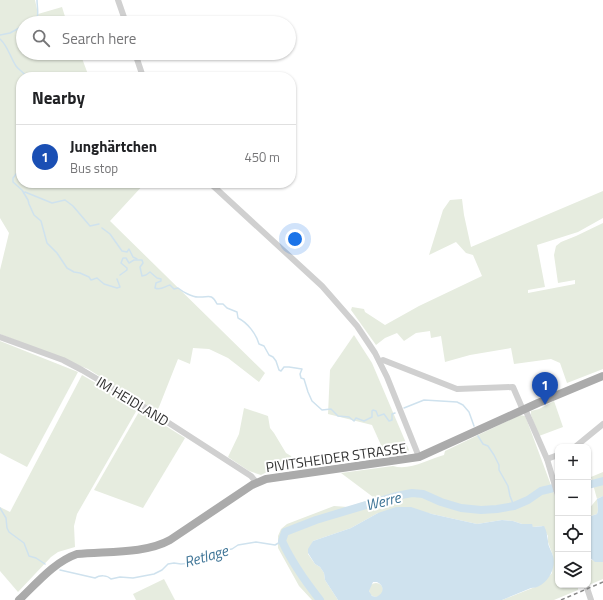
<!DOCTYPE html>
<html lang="en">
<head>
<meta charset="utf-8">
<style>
  :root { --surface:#fff; --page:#f6f6f6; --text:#202124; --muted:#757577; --line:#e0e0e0; --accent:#e63946 }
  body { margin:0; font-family:"Titillium Web",sans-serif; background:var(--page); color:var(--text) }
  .controls { position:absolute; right:12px; bottom:12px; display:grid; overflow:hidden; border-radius:8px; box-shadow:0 1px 3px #0004 }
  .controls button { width:36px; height:36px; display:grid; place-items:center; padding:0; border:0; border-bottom:1px solid var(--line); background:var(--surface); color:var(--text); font:20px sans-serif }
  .you { position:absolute; left:295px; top:239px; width:14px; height:14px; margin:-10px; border:3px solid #fff; border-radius:50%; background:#1a73e8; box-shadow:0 0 0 6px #1a73e833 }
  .badge { display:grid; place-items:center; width:26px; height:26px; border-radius:50%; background:var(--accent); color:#fff; font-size:13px; font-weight:700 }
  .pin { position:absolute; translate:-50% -33px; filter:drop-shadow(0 1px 2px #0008) }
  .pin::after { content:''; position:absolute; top:21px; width:14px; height:12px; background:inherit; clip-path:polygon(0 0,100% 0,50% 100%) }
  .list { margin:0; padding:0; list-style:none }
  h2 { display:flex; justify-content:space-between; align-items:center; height:52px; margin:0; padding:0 16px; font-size:17px }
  h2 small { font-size:13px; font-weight:400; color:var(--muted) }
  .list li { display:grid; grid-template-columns:26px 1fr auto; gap:12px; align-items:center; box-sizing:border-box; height:64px; padding:0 16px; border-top:1px solid var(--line) }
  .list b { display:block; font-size:15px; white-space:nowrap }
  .list p { margin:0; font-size:13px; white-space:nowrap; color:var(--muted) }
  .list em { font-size:13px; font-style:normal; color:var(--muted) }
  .icon { flex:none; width:22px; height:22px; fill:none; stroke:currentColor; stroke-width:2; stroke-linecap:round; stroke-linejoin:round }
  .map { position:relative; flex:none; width:603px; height:600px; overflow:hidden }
  .search { position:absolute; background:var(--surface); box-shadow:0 1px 3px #0004; left:16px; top:16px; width:280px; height:44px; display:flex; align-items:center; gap:10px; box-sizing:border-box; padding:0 14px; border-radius:22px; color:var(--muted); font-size:15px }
  .panel { position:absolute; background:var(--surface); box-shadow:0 1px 3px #0004; left:16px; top:72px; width:280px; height:116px; border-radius:16px }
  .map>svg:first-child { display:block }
  .green { fill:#e6ecdf }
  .water { fill:#cfe2ee; fill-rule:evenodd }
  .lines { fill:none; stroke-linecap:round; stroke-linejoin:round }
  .stream { stroke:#cfe2ee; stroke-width:1.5 }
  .river { stroke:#cfe2ee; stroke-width:8 }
  .minor { stroke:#d0d0d0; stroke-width:6 }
  .major { stroke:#ababab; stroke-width:8 }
  .rail { stroke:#888; stroke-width:1.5; stroke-dasharray:4 3; stroke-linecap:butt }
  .labels { text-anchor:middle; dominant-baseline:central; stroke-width:4; stroke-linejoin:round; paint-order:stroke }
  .street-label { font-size:14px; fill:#333; stroke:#fff }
  .water-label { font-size:15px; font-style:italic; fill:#3f7597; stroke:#fff }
</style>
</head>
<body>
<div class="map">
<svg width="603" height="600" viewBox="0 0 603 600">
  <rect width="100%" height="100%" fill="#fff"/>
  <g class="green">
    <polygon points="0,0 35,0 38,14 62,7 67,23 23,23 23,53 80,53 89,77 21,77 21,183 145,183 110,221 265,373 259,382 228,358 209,349 193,348 190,364 178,359 159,407 156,412 88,369 0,334 0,270 9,233 0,218"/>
    <polygon points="603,191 603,218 578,232 537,245 545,287 528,290 528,293 575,284 575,280 558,283 554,255 556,246 561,242 576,236 603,223 603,369 567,383 560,363 551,359 514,364 511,348 470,355 445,362 441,336 431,338 430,331 416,333 404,341 397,333 385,338 376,345 351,310 352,307 364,309 365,312 385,325 419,306 482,276 473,255 466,253 456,242 429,255 443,210 450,200 462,199 464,215 471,247"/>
    <polygon points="354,335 372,363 409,450 406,454 385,454 372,425 328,414 330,370"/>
    <polygon points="0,341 78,372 27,467 0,453"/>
    <polygon points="82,375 138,408 77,514 74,526 75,547 58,552 51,557 18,592 0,571 0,507 10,512"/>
    <polygon points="554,401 563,427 539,436 531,415 531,411 539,409"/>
    <polygon points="244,408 268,416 270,428 274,433 286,453 291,456 296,468 271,470 261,475 249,471 228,457 239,434"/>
    <polygon points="140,410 185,438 143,508 94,490"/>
    <path d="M520 415 525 416 526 418 555 496V499L558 511 555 519 558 531V585H578V590L554 600H502L540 585 552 573 553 556 548 542V536L542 526 533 527 531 524H522L513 521 502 520 477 524 423 512 378 513 351 528 313 541 308 554 315 564 320 567 324 573 325 580 338 600H312L299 586 278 548V536L281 529 287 524 334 506 348 507 372 499 373 497 341 473 393 466C410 471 429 459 444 455L445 451Z"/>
    <polygon points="603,472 603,496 597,499 598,510 597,514 588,517 588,510 597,499 591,477"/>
    <polygon points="588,556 591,560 603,562 603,579 589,585"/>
    <polygon points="164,579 175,600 136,600 133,594"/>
    <circle cx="376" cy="590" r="7"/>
  </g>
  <g class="water">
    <polygon points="603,496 603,562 595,562 588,556 588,517 597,514 598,510 597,499"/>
    <path d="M396 507H411L432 514 477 524 502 520 513 521 522 524H532L533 527 544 526C547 531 547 536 548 541 548 547 552 551 553 556 557 570 545 588 531 588L502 600H338L325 580 324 573 320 567 315 564 308 553V549L313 541 351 528 378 513ZM373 582H377C385 586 384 594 376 597L372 596 369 591Z"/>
  </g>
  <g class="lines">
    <g class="stream">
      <path d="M34 23C40 17 37 8 37 0"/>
      <polyline points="0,35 10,33 23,26"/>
      <path d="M0 39C8 46 10 57 16 66 19 70 22 71 25 75L24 77"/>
      <polyline points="21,80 21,85"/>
      <polyline points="21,158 18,161 17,173 13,178 13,182 22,190 28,200 29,204 34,215 41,221 47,243 57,253 67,268 74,272 80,273 89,277 91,280 97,278 104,284 117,288 120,287 117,279"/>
      <polyline points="24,193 25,192 52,203 65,200 73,206 90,226 99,224"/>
      <polyline points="102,228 110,234 122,251 127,252 129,249 133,257 137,259"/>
      <path d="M120 275 127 270V268L121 263 123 258H126L129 263 134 260H142L143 263 140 267 142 276 146 275 150 272 157 278 161 279V281L156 283 155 288C161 291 165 286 170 285L174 289 178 288C183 292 192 297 198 297 208 298 211 292 217 304H223L227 308 237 312 238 318C248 323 256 334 259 344L264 346 269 355 273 357 276 361 279 370 281 371 284 367H289L302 369 300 374 301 378 304 379 308 392 312 401 322 410 331 409 338 416 349 417 354 421 356 418 364 421 372 417V411L373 410 376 411 378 416 384 414 389 421 392 420V414L395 413"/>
      <polyline points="404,408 424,400 457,402 463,405 469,412 474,426"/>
      <polyline points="478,436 483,444 488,446 494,455 499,465 499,470 508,486 510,496 514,506"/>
      <polyline points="0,508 6,518 7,528 9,532 24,543 29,556 36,558 45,564"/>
      <path d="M60 570 95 578C100 575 107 575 111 579L120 577 133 578 154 574 162 570 168 564 174 563 181 564 191 563 200 555 207 553 232 549 238 545 256 542 275 545 282 541"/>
    </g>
    <g class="river">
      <polyline points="588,485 603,481"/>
      <path d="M320 600C305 581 292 563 282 541L285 532 316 520 396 496 412 493 423 494 441 502 461 508 481 510 497 509 514 506 528 500 541 491 558 487"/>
    </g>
    <g class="minor">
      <polyline points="118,0 126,23"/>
      <polyline points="135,53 143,77"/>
      <polyline points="210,183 322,286 357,326 375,353 387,377 419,457"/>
      <polyline points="0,337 63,360 82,370 141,405 251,476 257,483"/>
      <polyline points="380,362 383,360 457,389 513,387 523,410"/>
      <polyline points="525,409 547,459 558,496"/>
      <polyline points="575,447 603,424"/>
      <polyline points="547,459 558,455"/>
      <polyline points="586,585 591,600"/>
    </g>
    <path class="major" d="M19 600C37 583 54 562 77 554 106 551 145 554 170 540L252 485 266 479 419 457 538 403 603 376"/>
    <polyline class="rail" points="561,600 603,582"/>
  </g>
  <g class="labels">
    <g class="street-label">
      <text transform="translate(133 401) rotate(31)">IM HEIDLAND</text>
      <text transform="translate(336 457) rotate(-8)">PIVITSHEIDER STRASSE</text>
    </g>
    <g class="water-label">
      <text transform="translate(383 501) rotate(-14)">Werre</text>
      <text transform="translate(206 556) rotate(-16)">Retlage</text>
    </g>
  </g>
</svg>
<div class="controls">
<button>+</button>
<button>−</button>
<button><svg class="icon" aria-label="locate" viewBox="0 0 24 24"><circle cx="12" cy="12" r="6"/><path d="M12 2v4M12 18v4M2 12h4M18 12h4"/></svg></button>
<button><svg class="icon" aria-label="layers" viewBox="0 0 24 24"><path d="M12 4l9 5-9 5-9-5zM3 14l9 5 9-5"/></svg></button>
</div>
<div class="you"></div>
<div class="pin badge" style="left:545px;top:405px;background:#1a4fb4">1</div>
<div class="search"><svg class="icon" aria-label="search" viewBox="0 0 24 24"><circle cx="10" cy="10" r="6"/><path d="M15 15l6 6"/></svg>Search here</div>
<section class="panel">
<h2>Nearby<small></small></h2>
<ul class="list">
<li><span class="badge" style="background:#1a4fb4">1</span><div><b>Junghärtchen</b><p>Bus stop</p></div><em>450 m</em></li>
</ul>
</section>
</div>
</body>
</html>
